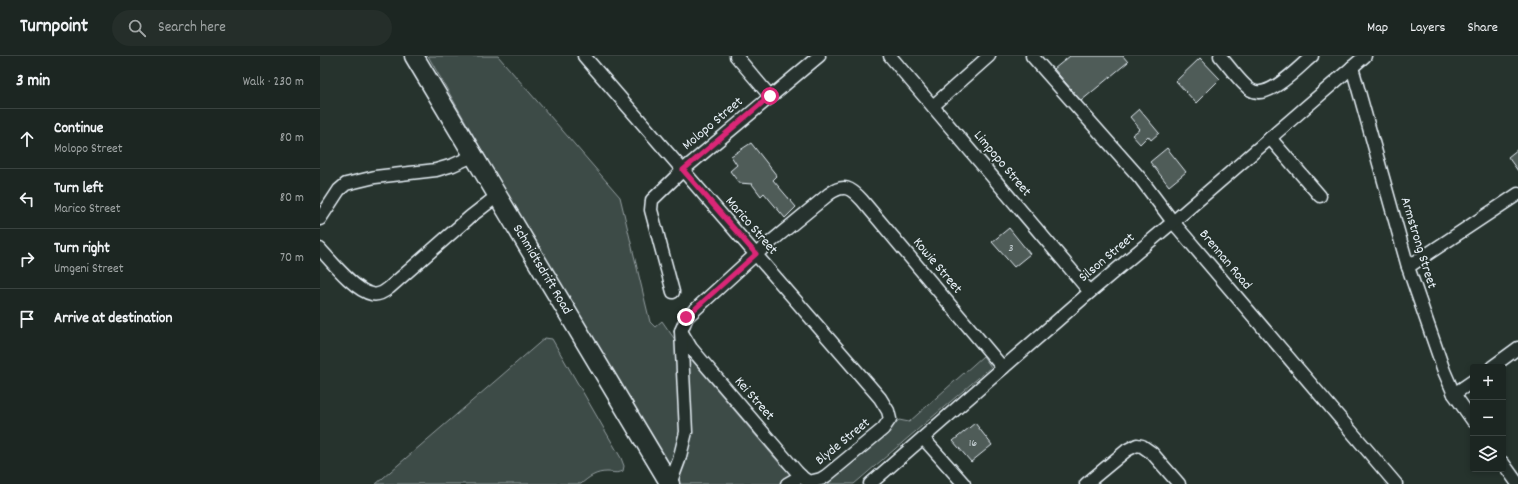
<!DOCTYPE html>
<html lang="en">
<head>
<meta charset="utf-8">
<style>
  :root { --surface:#1c2622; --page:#252e2a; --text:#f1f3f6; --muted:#a0a5a5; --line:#3a4340 }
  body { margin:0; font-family:Dekko,sans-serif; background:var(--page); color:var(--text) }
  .controls { position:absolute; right:12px; bottom:12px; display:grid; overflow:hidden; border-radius:4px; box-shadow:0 2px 6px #0003 }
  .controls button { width:36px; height:36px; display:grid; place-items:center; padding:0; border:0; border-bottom:1px solid var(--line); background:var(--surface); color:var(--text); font:20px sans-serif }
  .stop { position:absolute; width:12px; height:12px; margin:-9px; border:3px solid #db2777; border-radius:50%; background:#fff }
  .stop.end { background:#db2777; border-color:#fff; box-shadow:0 1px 4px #0008 }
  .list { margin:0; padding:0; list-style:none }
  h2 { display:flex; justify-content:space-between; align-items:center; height:52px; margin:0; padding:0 16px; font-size:17px }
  h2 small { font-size:13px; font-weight:400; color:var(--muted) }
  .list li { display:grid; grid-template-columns:26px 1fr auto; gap:12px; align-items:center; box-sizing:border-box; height:60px; padding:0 16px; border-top:1px solid var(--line) }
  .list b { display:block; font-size:15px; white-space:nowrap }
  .list p { margin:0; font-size:13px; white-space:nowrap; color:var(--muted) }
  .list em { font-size:13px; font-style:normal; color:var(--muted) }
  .icon { flex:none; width:22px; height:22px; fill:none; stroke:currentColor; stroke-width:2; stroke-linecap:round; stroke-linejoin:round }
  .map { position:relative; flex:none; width:1198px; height:428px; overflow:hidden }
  header { display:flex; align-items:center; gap:24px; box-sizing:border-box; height:56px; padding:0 20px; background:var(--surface); border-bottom:1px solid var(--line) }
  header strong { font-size:19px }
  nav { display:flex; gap:22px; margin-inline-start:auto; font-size:14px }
  .search { width:280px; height:36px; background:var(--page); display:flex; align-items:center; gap:10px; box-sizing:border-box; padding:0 14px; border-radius:22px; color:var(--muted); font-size:15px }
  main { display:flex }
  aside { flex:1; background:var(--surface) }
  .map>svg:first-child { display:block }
  .green { fill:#3e4b47; stroke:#939ea0 }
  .building { fill:#505c59; stroke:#e8f1f8 }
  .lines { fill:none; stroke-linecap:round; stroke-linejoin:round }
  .minor-casing { stroke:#e8f1f8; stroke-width:15 }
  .highway-casing { stroke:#e8f1f8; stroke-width:21 }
  .minor { stroke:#26332d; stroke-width:12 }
  .highway { stroke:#26332d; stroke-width:18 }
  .route { stroke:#db2777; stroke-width:5 }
  .labels { text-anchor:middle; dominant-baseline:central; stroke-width:3.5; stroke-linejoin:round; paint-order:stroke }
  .number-label { font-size:12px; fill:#c2ccd0 }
  .street-label { font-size:14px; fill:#e8f1f8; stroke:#26332d }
</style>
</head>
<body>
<header>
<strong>Turnpoint</strong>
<div class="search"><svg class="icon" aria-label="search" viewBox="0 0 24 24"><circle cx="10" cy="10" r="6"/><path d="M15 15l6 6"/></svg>Search here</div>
<nav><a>Map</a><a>Layers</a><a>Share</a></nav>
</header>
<main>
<aside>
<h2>3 min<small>Walk · 230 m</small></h2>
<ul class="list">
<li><svg class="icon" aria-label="ahead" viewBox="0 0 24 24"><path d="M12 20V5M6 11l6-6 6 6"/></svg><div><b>Continue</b><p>Molopo Street</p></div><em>80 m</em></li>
<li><svg class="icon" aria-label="left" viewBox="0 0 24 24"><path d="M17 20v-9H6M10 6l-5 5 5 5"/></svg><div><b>Turn left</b><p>Marico Street</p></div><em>80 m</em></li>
<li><svg class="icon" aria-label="right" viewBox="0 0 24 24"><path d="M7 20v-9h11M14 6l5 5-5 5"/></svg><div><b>Turn right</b><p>Umgeni Street</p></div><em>70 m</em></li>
<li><svg class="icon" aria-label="arrive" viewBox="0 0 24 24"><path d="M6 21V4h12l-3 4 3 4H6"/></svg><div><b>Arrive at destination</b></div></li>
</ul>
</aside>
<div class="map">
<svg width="1198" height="428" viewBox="0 0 1198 428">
  <rect width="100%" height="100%" fill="#26332d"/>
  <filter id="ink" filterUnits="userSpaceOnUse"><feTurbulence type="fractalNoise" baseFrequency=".025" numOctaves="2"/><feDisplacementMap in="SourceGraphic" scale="8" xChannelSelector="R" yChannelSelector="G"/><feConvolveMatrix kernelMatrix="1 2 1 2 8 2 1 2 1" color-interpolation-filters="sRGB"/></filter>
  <g filter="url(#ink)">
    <g class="green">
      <polygon points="108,0 178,0 300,141 330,266 335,271 342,265 358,288 460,408 480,428 359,428 244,238"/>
      <path d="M225 282 232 283 301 402 304 410 303 415C297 418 293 416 287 416 276 416 269 421 261 428H56Z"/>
      <polygon points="663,300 671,311 534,428 506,428 579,364 589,366"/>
    </g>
    <g class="building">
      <polygon points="750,0 803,0 808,6 761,45 734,13"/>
      <polygon points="880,2 900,23 876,47 856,25"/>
      <polygon points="819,53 839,77 831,84 828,80 820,88 812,79 820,73 810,61"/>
      <polygon points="431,87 457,120 453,124 476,151 465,162 444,137 441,140 432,128 419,127 410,115 417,109 411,100"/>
      <polygon points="847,92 866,116 849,130 830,106"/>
      <polygon points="1198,93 1198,115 1188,101"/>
      <polygon points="689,172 710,198 694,211 672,186"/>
      <polygon points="655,367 672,389 651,406 633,385"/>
    </g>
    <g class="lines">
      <defs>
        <g id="minor">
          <polyline points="264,0 560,342 568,355 570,363 563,373 506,420 501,423 489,426 483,422 477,416 371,292 361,275"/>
          <polyline points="416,0 450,40"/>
          <polyline points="570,0 770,236"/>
          <polyline points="712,0 820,122 853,166 1076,428"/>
          <path d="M900 0C908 9 922 29 931 34 948 45 980 10 992 0"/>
          <polyline points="1032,11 1088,211 1124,315 1134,338 1153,365"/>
          <polyline points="613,50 669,0"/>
          <polyline points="950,82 1000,140"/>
          <polyline points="0,163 19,134 26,128 55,121 116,114 133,109 153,100"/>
          <path d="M0 193C11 205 35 235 52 238 58 240 64 236 69 232L150 161 177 140"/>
          <polyline points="1088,211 1198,138"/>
          <polyline points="353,236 331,154 332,144 363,114 499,0"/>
          <polyline points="1172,311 1198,292"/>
          <polyline points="1134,338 1153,325"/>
          <polyline points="603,382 644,428"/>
          <polyline points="1183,407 1198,428"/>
          <path d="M350 428 359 404 366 376 361 275 367 261 436 198 509 138C524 127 531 132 542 144L683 312"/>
          <polyline points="467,428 481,420"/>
          <polyline points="550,428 770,236 853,166 1045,0"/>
          <polyline points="766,428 807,394 817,389 822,390 832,397 859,428"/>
        </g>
        <g id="highway">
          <path id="s1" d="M94 0 350 428"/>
        </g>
      </defs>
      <use href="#minor" class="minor-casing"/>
      <use href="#highway" class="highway-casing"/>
      <use href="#minor" class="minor"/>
      <use href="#highway" class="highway"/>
    </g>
  </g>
  <g class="lines" filter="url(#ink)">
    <polyline class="route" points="366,261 436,198 363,114 450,40"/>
  </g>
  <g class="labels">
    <g class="number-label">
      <text x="691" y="192">3</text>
      <text x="653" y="387">16</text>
    </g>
    <g class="street-label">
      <text transform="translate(393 68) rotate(-40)">Molopo Street</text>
      <text transform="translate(682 108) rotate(50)">Limpopo Street</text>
      <text transform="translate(431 170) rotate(49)">Marico Street</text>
      <text transform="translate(1098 187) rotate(73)">Armstrong Street</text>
      <text transform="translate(787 202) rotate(-40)">Silson Street</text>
      <text transform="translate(905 204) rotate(50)">Brennan Road</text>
      <text transform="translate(617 210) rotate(50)">Kowie Street</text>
      <text stroke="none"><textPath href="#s1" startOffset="249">Schmidtsdrift Road</textPath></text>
      <text transform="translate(434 343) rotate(49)">Kei Street</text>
      <text transform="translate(523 386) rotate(-39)">Blyde Street</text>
    </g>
  </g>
</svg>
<div class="controls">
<button>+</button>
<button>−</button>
<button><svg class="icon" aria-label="layers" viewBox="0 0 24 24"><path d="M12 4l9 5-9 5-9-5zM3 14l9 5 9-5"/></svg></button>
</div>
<div class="stop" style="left:450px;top:40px"></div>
<div class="stop end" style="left:366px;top:261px"></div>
</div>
</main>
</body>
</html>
